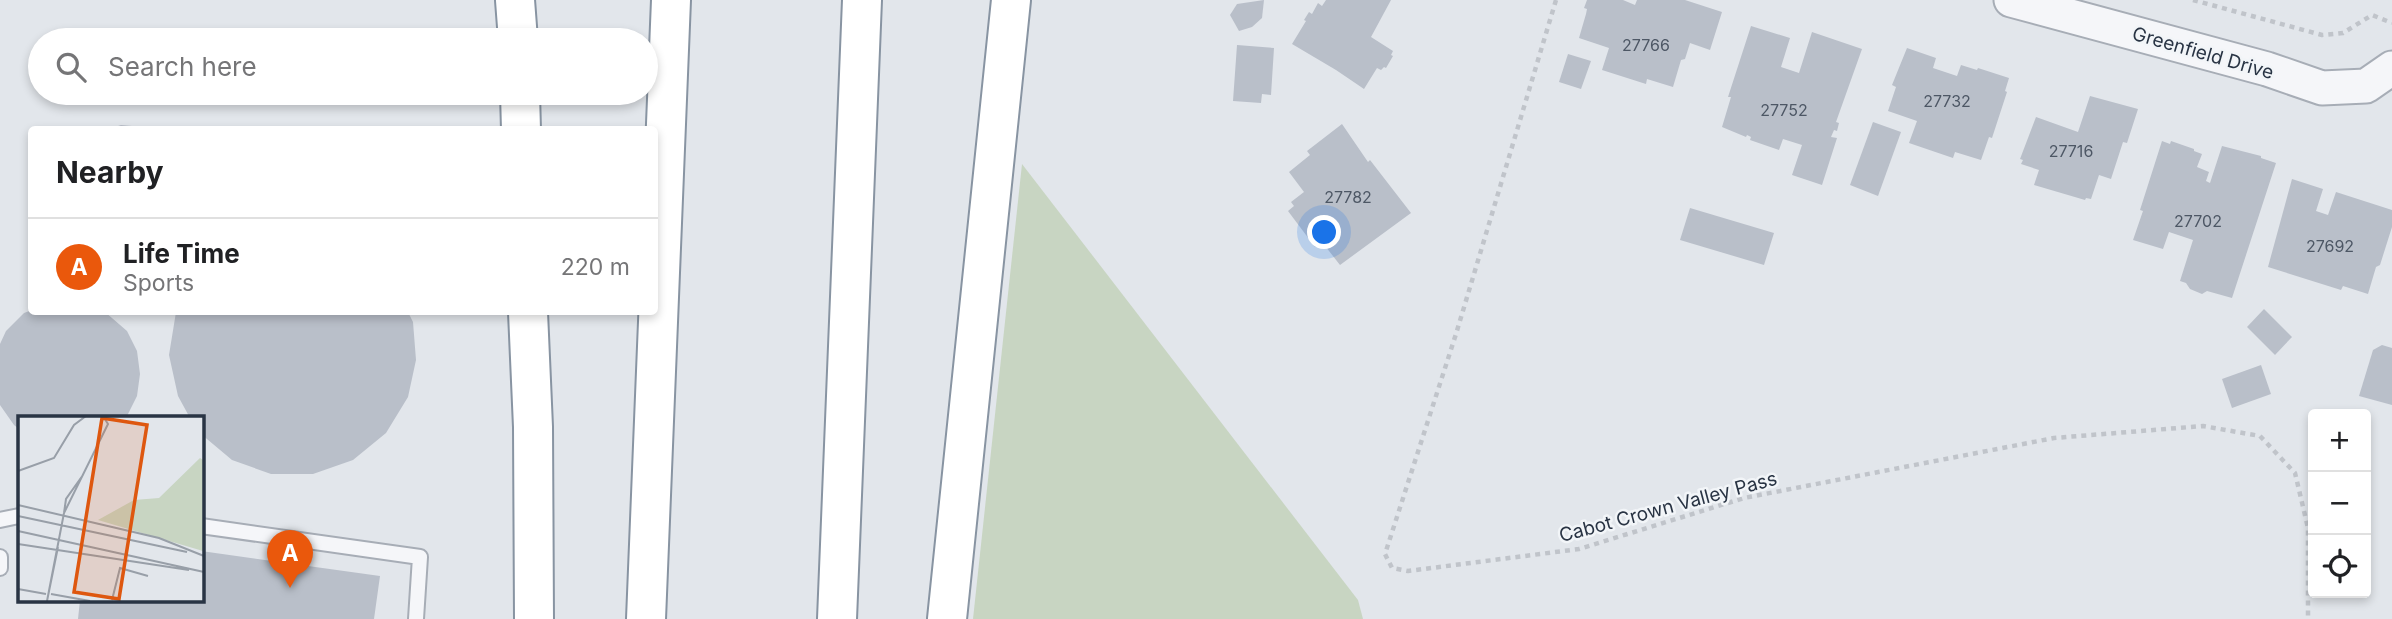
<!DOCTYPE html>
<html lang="en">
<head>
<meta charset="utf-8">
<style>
  :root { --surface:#fff; --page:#f6f6f6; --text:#202124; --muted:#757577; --line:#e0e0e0; --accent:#ea580c }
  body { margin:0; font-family:Inter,sans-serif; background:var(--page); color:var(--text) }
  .controls { position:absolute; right:21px; bottom:21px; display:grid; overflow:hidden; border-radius:7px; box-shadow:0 4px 10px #0003 }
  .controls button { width:63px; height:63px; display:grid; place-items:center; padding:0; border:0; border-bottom:2px solid var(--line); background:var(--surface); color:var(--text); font:35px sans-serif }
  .you { position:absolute; left:1325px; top:233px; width:24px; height:24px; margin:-18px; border:5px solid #fff; border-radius:50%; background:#1a73e8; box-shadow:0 0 0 10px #1a73e833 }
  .badge { display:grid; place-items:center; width:46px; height:46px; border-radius:50%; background:var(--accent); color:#fff; font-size:23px; font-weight:700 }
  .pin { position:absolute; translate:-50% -58px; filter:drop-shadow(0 2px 4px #0008) }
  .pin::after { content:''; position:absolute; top:37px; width:24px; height:21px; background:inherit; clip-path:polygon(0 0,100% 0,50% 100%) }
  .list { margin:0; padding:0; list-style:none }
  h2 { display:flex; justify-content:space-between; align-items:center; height:91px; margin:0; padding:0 28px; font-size:30px }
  h2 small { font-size:23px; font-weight:400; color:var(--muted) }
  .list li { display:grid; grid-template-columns:46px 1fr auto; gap:21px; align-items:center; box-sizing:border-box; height:98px; padding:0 28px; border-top:2px solid var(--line) }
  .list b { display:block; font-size:26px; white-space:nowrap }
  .list p { margin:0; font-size:23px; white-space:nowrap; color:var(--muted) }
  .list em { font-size:23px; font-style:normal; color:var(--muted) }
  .icon { flex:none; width:38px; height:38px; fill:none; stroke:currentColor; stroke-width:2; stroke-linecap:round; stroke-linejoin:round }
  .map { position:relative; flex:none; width:2392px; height:619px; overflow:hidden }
  .search { position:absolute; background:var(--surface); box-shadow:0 4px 10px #0003; left:28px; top:28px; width:630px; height:77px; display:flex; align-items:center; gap:18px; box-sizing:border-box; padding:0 24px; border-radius:38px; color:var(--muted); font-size:26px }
  .panel { position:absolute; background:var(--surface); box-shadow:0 4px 10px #0003; left:28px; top:126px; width:630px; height:189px; border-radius:7px }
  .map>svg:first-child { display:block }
  .green { fill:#c8d5c2 }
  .building { fill:#b9bfc9 }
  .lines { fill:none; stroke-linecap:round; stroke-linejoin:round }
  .service-casing { stroke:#a7adb6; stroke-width:18 }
  .tertiary-casing { stroke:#a7adb6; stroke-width:37 }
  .motorway-casing { stroke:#8894a2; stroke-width:42 }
  .path { stroke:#c0c4ca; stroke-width:4.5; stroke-dasharray:5 5; stroke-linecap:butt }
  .service { stroke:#f5f6f9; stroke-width:14 }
  .tertiary { stroke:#f5f6f9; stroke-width:33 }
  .motorway { stroke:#fff; stroke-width:38 }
  .labels { text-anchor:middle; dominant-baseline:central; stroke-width:5; stroke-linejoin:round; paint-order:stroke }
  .number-label { font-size:16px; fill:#4d5765 }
  .street-label { font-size:19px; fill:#293444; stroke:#f2f5f8 }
  .inset-road { fill:none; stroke:#989fa8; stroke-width:2 }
  .view { fill:#de570f; fill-opacity:0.15; stroke:#de570f; stroke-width:3.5 }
  .inset-edge { fill:none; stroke:#293444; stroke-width:3.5 }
</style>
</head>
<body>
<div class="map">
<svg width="2392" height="619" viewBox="0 0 2392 619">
  <rect width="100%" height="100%" fill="#e2e6eb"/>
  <polygon class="green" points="1022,164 1358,600 1363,619 973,619"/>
  <g class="building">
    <polygon points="1264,0 1262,18 1252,27 1239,31 1230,15 1237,4"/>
    <polygon points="1326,0 1391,0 1371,37 1393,51 1391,55 1393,56 1386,68 1384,67 1381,70 1377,68 1364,89 1336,70 1292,44 1306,21 1304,20 1309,12 1312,14 1318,3 1322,6"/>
    <polygon points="1587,0 1623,0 1635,5 1637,0 1685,0 1722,12 1710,50 1690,43 1685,59 1681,60 1673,87 1647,79 1646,84 1602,70 1609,48 1579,38 1586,14 1587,9 1584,8"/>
    <polygon points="1751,26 1790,38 1781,67 1799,73 1812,32 1862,49 1836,122 1839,123 1837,131 1834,130 1831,137 1837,138 1822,185 1792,175 1802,145 1783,139 1779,150 1750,140 1751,137 1747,135 1746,137 1722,127 1731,97 1728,97"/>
    <polygon points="1237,45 1274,48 1271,95 1262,94 1261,103 1233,101"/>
    <polygon points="1907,48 1936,58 1933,68 1957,76 1961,65 1977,70 1978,68 2009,78 2005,91 2007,92 1992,138 1989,137 1981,160 1955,152 1953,158 1909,143 1917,121 1888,111 1896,87 1892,85"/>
    <polygon points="1568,54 1591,61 1581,89 1559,82"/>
    <polygon points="2090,96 2138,109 2127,143 2123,142 2111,179 2099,175 2091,199 2086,198 2085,200 2034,185 2039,170 2021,164 2023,160 2020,159 2036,117 2078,132"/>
    <polygon points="1873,122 1901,132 1878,196 1850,185"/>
    <polygon points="1342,124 1368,162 1370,160 1411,213 1340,265 1322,242 1315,247 1288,211 1294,206 1291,202 1304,192 1289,172 1310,155 1307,151"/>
    <polygon points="121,125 143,127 150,129 106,130"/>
    <polygon points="2162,141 2170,144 2171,141 2194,149 2194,151 2202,154 2197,167 2209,172 2206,181 2210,183 2222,146 2261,156 2261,158 2276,163 2232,298 2207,291 2202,294 2190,289 2186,283 2180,281 2193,240 2169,232 2163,249 2133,240 2143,211 2140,210"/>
    <polygon points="2292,179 2323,189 2316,211 2328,215 2336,192 2392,210 2392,227 2380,265 2376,267 2368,294 2343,286 2341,290 2268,267"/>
    <polygon points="1690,208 1774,233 1764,265 1680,240"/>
    <polygon points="2264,309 2292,337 2275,355 2247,327"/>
    <polygon points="32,310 32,312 105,312 127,331 137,351 140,374 137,396 126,418 19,418 19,429 14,425 0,405 0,344 6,331 24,313"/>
    <polygon points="176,312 408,312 413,322 416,360 408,397 386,433 353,460 313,474 271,474 232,460 201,434 201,418 190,418 178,396 169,355"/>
    <polygon points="2382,345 2392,348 2392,405 2359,396 2373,350"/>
    <polygon points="2261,365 2271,394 2232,408 2222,379"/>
    <polygon points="201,551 380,576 374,619 78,619 80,600 201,600"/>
  </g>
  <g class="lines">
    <defs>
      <g id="service">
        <polyline points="0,520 19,516"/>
        <polyline points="201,526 420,557 416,619"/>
        <polyline points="0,557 0,568"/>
      </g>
      <polyline id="tertiary" points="2011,0 2267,69 2322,88 2366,86 2392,68"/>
      <g id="motorway">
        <polyline points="515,0 518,40"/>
        <polyline points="520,93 521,130"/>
        <polyline points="528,312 533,427 534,619"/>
        <polyline points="646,619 671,0"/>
        <polyline points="837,619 862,0"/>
        <polyline points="947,619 1011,0"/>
      </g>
    </defs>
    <use href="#service" class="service-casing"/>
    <use href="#tertiary" class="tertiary-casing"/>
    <use href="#motorway" class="motorway-casing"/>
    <g class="path">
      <polyline points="1556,0 1456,334 1385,554 1392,568 1408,571 1579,549 1744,498 2054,438 2203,426 2260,436 2295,473 2308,528 2308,619"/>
      <polyline points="2193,0 2322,35 2343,33 2372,15 2392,23"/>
    </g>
    <use href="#service" class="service"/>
    <use href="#tertiary" class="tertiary"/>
    <use href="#motorway" class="motorway"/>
  </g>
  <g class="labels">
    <g class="number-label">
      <text x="1646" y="45">27766</text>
      <text x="1947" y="101">27732</text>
      <text x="1784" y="110">27752</text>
      <text x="2071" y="151">27716</text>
      <text x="1348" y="197">27782</text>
      <text x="2198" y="221">27702</text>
      <text x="2330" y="246">27692</text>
    </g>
    <g class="street-label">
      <text transform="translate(2203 53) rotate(16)">Greenfield Drive</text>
      <text transform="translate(1668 507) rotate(-15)">Cabot Crown Valley Pass</text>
    </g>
  </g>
  <g transform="translate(18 416)">
    <rect width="186" height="186" fill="#e2e6eb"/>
    <path d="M182 42 185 44V135L80 104 116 84 141 82Z" fill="#c8d5c2"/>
    <path class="inset-road" d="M0 55 36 42 56 9 68 0M0 89 141 122 186 140M46 97 90 8 85 0M46 97 48 83 65 59M0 100 169 136M0 115 186 156M0 128 171 154M0 173 28 178M33 178 72 185M94 184 102 152 130 160M29 185 46 97M29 185 40 131"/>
    <path class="view" d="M84 2 129 9 101 183 56 176Z"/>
    <rect width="186" height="186" class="inset-edge"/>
  </g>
</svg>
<div class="controls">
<button>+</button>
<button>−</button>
<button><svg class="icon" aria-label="locate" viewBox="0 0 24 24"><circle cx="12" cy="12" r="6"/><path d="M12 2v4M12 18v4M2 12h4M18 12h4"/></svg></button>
</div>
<div class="you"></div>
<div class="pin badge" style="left:290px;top:588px">A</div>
<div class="search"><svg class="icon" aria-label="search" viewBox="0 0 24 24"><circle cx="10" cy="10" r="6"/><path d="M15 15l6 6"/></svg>Search here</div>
<section class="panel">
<h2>Nearby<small></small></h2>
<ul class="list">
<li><span class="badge">A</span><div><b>Life Time</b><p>Sports</p></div><em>220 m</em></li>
</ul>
</section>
</div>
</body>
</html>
